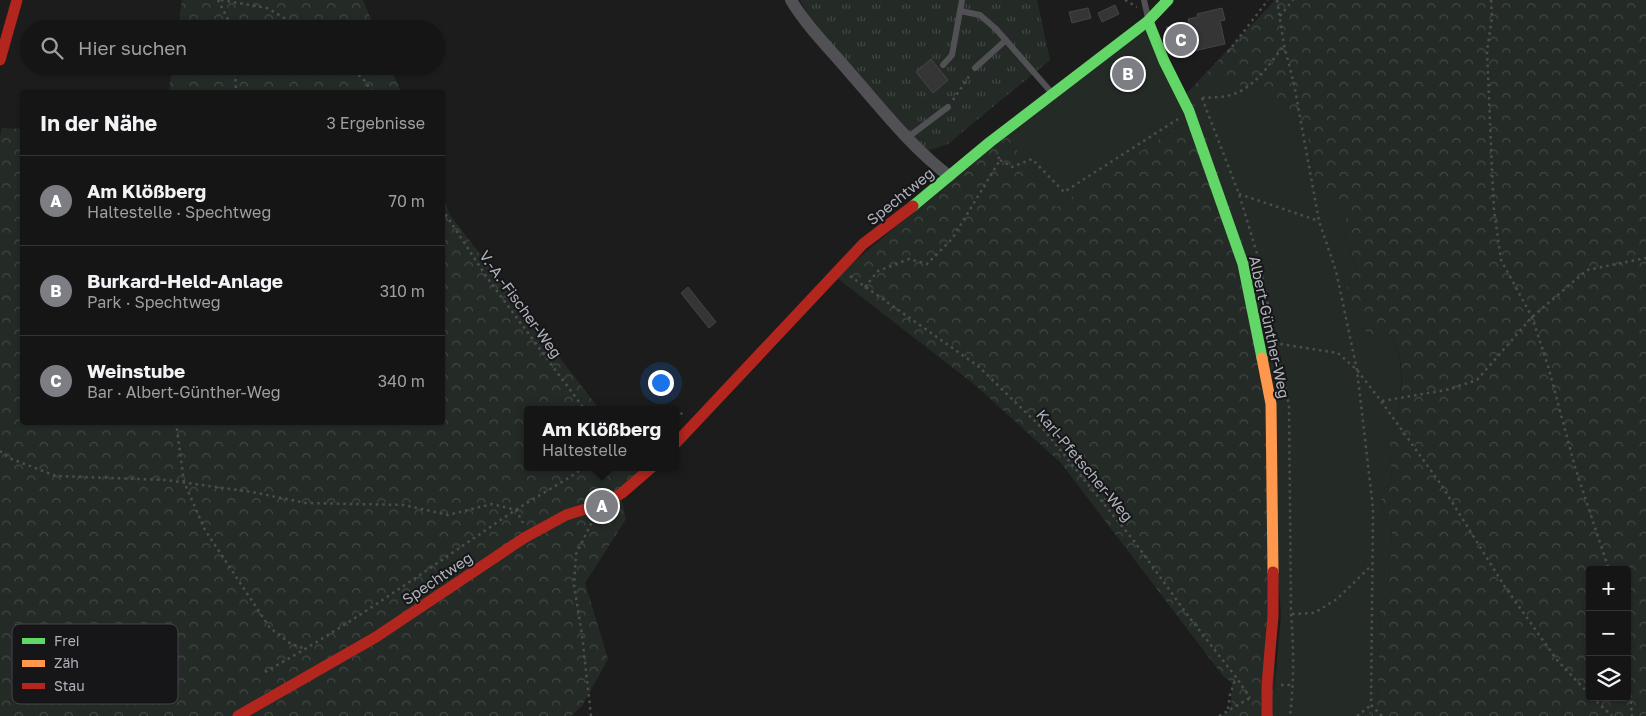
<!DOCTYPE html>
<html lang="de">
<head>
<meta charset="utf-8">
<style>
  :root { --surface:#151515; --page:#1e1e1e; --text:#f1f3f6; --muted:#9d9fa0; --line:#343434; --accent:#7c7e83 }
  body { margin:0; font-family:"Golos Text",sans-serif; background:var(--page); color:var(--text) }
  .controls { position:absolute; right:15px; bottom:15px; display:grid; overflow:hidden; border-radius:5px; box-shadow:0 1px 4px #0004 }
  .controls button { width:45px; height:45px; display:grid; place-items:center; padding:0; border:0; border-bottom:1px solid var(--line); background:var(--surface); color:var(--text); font:25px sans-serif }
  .you { position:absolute; left:660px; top:382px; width:18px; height:18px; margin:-12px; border:4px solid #fff; border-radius:50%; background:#1a73e8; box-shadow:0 0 0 8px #1a73e833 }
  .badge { display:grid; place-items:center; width:32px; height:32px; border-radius:50%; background:var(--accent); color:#fff; font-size:16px; font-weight:700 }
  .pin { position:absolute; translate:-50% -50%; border:2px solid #fff; box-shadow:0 1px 5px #0006 }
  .popup { position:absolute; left:524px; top:406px; width:155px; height:65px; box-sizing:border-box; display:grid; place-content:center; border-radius:5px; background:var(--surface); filter:drop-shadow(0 1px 4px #0005); font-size:16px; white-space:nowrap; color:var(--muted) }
  .popup b { font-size:19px; color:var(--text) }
  .popup::after { content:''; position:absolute; left:50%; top:100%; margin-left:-10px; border:10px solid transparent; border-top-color:var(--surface) }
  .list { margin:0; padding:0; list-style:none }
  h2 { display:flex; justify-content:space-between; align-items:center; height:65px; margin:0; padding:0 20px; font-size:21px }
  h2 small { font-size:16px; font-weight:400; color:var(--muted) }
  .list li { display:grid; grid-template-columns:32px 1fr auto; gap:15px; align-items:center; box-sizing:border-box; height:90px; padding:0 20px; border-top:1px solid var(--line) }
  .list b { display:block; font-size:19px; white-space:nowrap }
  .list p { margin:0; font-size:16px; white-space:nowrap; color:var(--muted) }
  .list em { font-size:16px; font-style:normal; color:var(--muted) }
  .icon { flex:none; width:28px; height:28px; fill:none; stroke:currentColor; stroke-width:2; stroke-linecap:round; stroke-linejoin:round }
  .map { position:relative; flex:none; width:1646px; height:716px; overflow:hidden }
  .search { position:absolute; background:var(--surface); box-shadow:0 1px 4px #0004; left:20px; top:20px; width:425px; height:55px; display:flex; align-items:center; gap:12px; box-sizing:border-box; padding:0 18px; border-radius:28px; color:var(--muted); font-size:19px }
  .panel { position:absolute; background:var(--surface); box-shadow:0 1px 4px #0004; left:20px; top:90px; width:425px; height:335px; border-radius:5px }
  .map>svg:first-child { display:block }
  .grass { fill:url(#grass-tufts) }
  .forest { fill:url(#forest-crowns); fill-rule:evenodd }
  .park { fill:#242b26 }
  .building { fill:#353536; stroke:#454548 }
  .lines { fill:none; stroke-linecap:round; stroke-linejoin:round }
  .path { stroke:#4c4d4f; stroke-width:2.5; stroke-dasharray:2.5 4; stroke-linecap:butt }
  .lane { stroke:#515155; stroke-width:6 }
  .street { stroke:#515155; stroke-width:12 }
  .fast { stroke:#63d668; stroke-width:11 }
  .slow { stroke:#ff974d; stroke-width:11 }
  .jam { stroke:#b3261e; stroke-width:11 }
  .labels { text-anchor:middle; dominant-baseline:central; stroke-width:4; stroke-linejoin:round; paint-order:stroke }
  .street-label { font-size:15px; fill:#afb2bb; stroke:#161618 }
  .key { fill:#161618; stroke:#444549; stroke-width:1 }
  .key-label { font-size:14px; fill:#afb2bb }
</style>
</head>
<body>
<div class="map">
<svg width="1646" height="716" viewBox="0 0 1646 716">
  <defs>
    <pattern id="grass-tufts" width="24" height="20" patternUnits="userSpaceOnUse" patternTransform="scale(1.25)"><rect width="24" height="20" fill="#242b26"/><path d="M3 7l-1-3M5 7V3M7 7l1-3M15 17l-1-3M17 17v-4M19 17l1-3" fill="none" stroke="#414744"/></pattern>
    <pattern id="forest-crowns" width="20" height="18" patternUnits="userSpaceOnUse" patternTransform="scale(1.25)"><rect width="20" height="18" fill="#242b26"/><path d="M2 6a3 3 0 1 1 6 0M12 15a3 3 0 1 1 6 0" fill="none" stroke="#414744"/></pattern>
  </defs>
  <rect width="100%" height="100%" fill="#1c1c1c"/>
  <polygon class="grass" points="800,0 1037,0 1050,60 948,144 924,152 813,23"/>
  <g class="forest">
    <polygon points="182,0 363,0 375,29 178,29"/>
    <path d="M1275 0H1646V716H1364L1377 706 1380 606 1389 578 1392 530 1384 513 1381 500 1384 490 1392 480 1389 435 1396 429C1400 395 1409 365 1390 334L1380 341 1365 331 1361 317 1347 301 1345 291 1356 267 1342 227 1343 209 1317 191 1306 128 1250 262 1279 403 1274 716H1222L1231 709 1232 683 1223 676 1061 463 975 385 836 277 1006 134 1057 206 1194 116 1186 94ZM1590 570H1627V697H1590Z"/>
    <polygon points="172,66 390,66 401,92 169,92"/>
    <polygon points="2,128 22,129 22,422 442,422 443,196 450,215 600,410 528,410 528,467 643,467 622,500 626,519 585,583 608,659 582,706 571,716 0,716 0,136"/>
  </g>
  <g class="park">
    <polygon points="1146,29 1191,118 1056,207 1006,134"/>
    <path d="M1220 80 1267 92 1306 128 1317 191 1343 209 1347 216 1342 227 1356 267 1345 291 1347 301 1361 317 1365 331 1380 341 1390 334C1408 365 1400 395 1396 429L1389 435 1392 480 1384 490 1381 500 1384 513 1392 530 1389 578 1380 606 1377 707 1364 716H1274L1273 708 1281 614 1250 262 1192 96Z"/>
  </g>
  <g class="building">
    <polygon points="1115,5 1119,14 1102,22 1098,13"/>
    <polygon points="1088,8 1091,18 1072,23 1069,12"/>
    <polygon points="1222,8 1225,20 1220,21 1225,44 1189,52 1187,44 1178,46 1176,36 1185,34 1184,30 1190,29 1188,19 1198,17 1197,14"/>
    <polygon points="931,59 948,80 933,93 916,72"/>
    <polygon points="688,287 716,322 709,328 681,293"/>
  </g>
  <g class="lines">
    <g class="path">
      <polyline points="218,0 233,29"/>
      <polyline points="221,0 267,8 303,29"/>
      <polyline points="1125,0 1137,7"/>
      <polyline points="1277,0 1284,45 1294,84 1319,221 1336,271 1357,370 1373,508 1371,705 1382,716"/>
      <polyline points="1491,0 1492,18 1487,51 1492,169 1494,210 1501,260 1532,317 1548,366 1575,467 1609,570"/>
      <polyline points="1280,16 1293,0"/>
      <polyline points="1166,28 1190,24"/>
      <polyline points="1228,52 1268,0"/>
      <polyline points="235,66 236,92"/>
      <polyline points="349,66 365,81 372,92"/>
      <polyline points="1202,98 1239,194 1259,260 1269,310"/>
      <path d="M1202 98C1210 97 1218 98 1226 96 1252 92 1269 65 1284 45"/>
      <polyline points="953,100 970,75"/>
      <polyline points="1000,160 1012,167 1032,159 1064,192 1178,119"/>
      <polyline points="1239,194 1319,221"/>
      <polyline points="442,209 488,279 585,410"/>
      <polyline points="850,276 978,366 1044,430 1134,541 1189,617 1236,677 1250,698"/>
      <polyline points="865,287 878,271 909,259 927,264 952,239 1000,160 996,153"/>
      <polyline points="1274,343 1338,353 1357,370 1381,401 1442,486 1505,587 1557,660 1590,695"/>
      <path d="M1278 355 1289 405 1291 614C1294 648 1294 682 1290 716"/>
      <polyline points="1382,401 1446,390 1477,380 1532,317 1587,270 1646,258"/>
      <polyline points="676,419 685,410"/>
      <polyline points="176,422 184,482 205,530 270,628 291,644 306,649"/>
      <polyline points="0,451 9,458 56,476 166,480 252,492 306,503 404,505 448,515 492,504 516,510 523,523"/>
      <polyline points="1292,614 1314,613 1337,599 1372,565"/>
      <polyline points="1627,656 1632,716"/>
      <path d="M265 672C352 624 432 566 514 511 537 496 562 483 585 467"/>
      <polyline points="1281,685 1293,685"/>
      <polyline points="1592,697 1612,716"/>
      <polyline points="1228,709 1230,695 1236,677"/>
      <polyline points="591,716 582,635 574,585 576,554 592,522"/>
      <polyline points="1219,716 1250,698"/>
      <polyline points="1357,716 1371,705"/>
    </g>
    <g class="lane">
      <polyline points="1144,0 1148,18"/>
      <polyline points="960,11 980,15 996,29 1052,93"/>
      <polyline points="943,65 952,55 962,0"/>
      <polyline points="975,68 1006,40"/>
      <polyline points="907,138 948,107"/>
    </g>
    <path class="street" d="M791 0C807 27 831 50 851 74 882 109 911 147 949 176"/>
    <g class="fast">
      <polyline points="1148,21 1164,61 1189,111 1243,264 1262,358"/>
      <polyline points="913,206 990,142 1148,21 1168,0"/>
    </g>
    <polyline class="slow" points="1262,358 1271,404 1273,572"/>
    <g class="jam">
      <polyline points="0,60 17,0"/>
      <polyline points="676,443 863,244 913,206"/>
      <polyline points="238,716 376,637 524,538 566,515 605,503 622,493 652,467"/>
      <polyline points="1267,716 1267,685 1273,616 1273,572"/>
    </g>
  </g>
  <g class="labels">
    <g class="street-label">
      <text transform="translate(900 196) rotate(-39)">Spechtweg</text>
      <text transform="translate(521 304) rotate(54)">V.-A.-Fischer-Weg</text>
      <text transform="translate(1270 327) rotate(78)">Albert-Günther-Weg</text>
      <text transform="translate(1085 465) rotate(50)">Karl-Pfetscher-Weg</text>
      <text transform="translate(437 578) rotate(-34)">Spechtweg</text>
    </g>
  </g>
  <rect x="12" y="624" width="166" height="80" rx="8" class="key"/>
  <rect x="22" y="638" width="23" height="6" fill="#63d668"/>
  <rect x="22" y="660" width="23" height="7" fill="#ff974d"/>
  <rect x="22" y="683" width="23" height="6" fill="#b3261e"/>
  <g class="key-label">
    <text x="54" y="646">Frei</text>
    <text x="54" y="668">Zäh</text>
    <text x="54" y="691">Stau</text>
  </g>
</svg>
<div class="controls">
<button>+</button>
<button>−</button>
<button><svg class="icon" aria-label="layers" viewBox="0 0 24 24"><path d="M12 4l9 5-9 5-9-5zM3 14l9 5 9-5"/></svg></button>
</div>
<div class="you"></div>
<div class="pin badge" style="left:602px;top:506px">A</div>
<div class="popup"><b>Am Klößberg</b>Haltestelle</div>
<div class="pin badge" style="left:1128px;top:74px">B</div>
<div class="pin badge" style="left:1181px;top:40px">C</div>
<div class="search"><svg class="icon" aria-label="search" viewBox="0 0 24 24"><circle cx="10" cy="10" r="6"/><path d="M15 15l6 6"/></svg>Hier suchen</div>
<section class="panel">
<h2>In der Nähe<small>3 Ergebnisse</small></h2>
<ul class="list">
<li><span class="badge">A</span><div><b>Am Klößberg</b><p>Haltestelle · Spechtweg</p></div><em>70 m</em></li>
<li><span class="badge">B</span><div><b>Burkard-Held-Anlage</b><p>Park · Spechtweg</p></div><em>310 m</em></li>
<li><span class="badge">C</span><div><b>Weinstube</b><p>Bar · Albert-Günther-Weg</p></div><em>340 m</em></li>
</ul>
</section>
</div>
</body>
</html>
